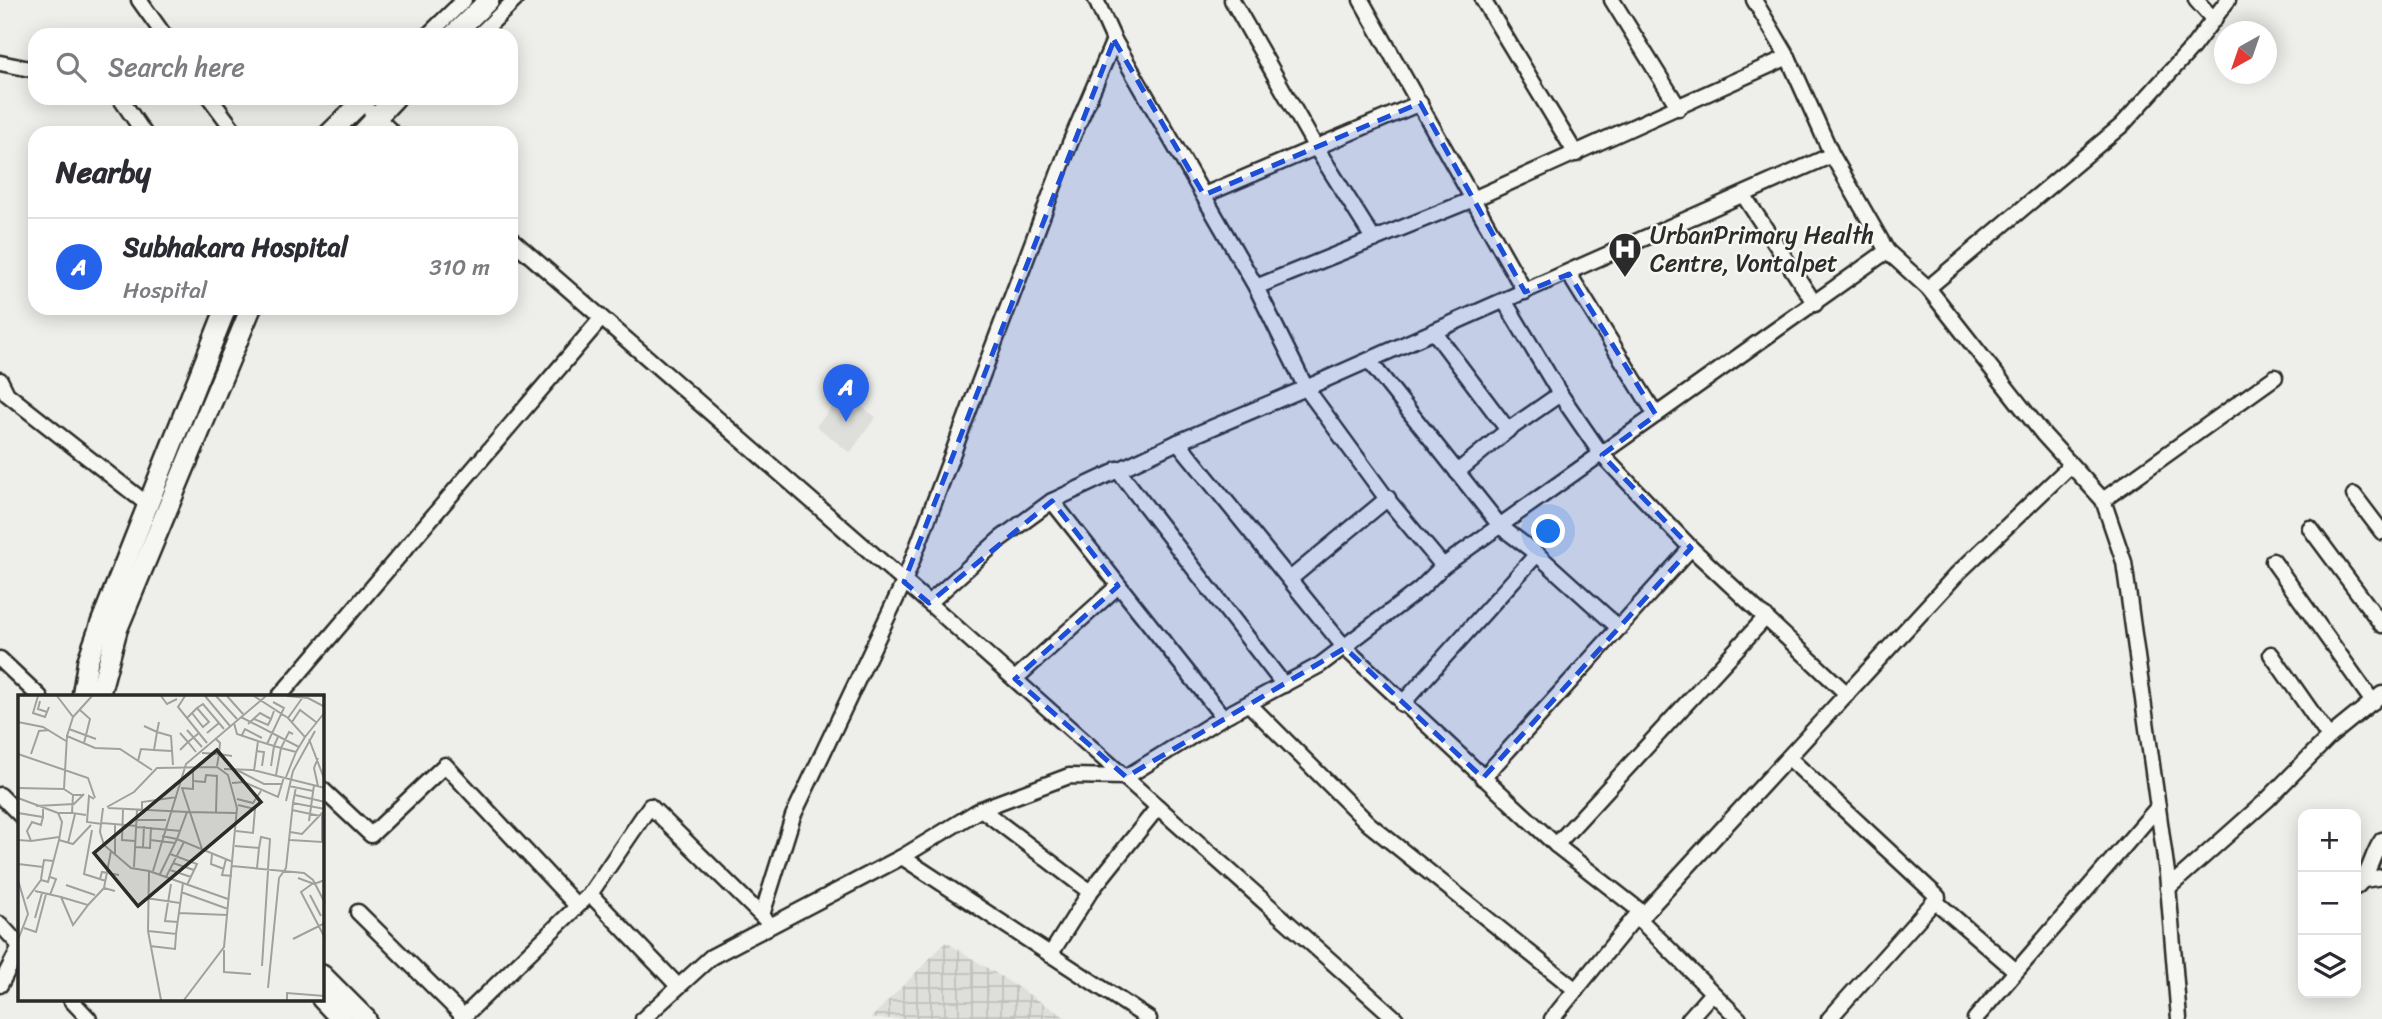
<!DOCTYPE html>
<html lang="en">
<head>
<meta charset="utf-8">
<style>
  :root { --surface:#fff; --page:#f7f7f7; --text:#2b2b33; --muted:#7c7c81; --line:#e1e1e2; --accent:#2563eb }
  body { margin:0; font-family:Sriracha,sans-serif; background:var(--page); color:var(--text) }
  .controls { position:absolute; right:21px; bottom:21px; display:grid; overflow:hidden; border-radius:14px; box-shadow:0 4px 18px #0003 }
  .controls button { width:63px; height:63px; display:grid; place-items:center; padding:0; border:0; border-bottom:2px solid var(--line); background:var(--surface); color:var(--text); font:35px sans-serif }
  .compass { position:absolute; left:2214px; top:21px; width:63px; height:63px; border-radius:50%; background:var(--surface); box-shadow:0 4px 18px #0003; rotate:220deg }
  .you { position:absolute; left:1549px; top:532px; width:24px; height:24px; margin:-18px; border:5px solid #fff; border-radius:50%; background:#1a73e8; box-shadow:0 0 0 10px #1a73e833 }
  .badge { display:grid; place-items:center; width:46px; height:46px; border-radius:50%; background:var(--accent); color:#fff; font-size:23px; font-weight:700 }
  .pin { position:absolute; translate:-50% -58px; filter:drop-shadow(0 2px 4px #0008) }
  .pin::after { content:''; position:absolute; top:37px; width:24px; height:21px; background:inherit; clip-path:polygon(0 0,100% 0,50% 100%) }
  .list { margin:0; padding:0; list-style:none }
  h2 { display:flex; justify-content:space-between; align-items:center; height:91px; margin:0; padding:0 28px; font-size:30px }
  h2 small { font-size:23px; font-weight:400; color:var(--muted) }
  .list li { display:grid; grid-template-columns:46px 1fr auto; gap:21px; align-items:center; box-sizing:border-box; height:98px; padding:0 28px; border-top:2px solid var(--line) }
  .list b { display:block; font-size:26px; white-space:nowrap }
  .list p { margin:0; font-size:23px; white-space:nowrap; color:var(--muted) }
  .list em { font-size:23px; font-style:normal; color:var(--muted) }
  .icon { flex:none; width:38px; height:38px; fill:none; stroke:currentColor; stroke-width:2; stroke-linecap:round; stroke-linejoin:round }
  .map { position:relative; flex:none; width:2382px; height:1019px; overflow:hidden }
  .search { position:absolute; background:var(--surface); box-shadow:0 4px 18px #0003; left:28px; top:28px; width:490px; height:77px; display:flex; align-items:center; gap:18px; box-sizing:border-box; padding:0 24px; border-radius:21px; color:var(--muted); font-size:26px }
  .panel { position:absolute; background:var(--surface); box-shadow:0 4px 18px #0003; left:28px; top:126px; width:490px; height:189px; border-radius:21px }
  .map>svg:first-child { display:block }
  .built { fill:#dededb }
  .industrial { fill:url(#industrial-grid) }
  .lines { fill:none; stroke-linecap:round; stroke-linejoin:round }
  .street-casing { stroke:#2b2b2b; stroke-width:19 }
  .secondary-casing { stroke:#2b2b2b; stroke-width:24 }
  .street { stroke:#f6f6f2; stroke-width:14 }
  .secondary { stroke:#f6f6f2; stroke-width:19 }
  .marked { fill:#1d4ed8; fill-opacity:0.2; stroke:#1d4ed8; stroke-width:5; stroke-dasharray:14 9; stroke-linejoin:round }
  .labels { text-anchor:middle; dominant-baseline:central; stroke-width:5; stroke-linejoin:round; paint-order:stroke }
  .poi-label { font-size:24px; fill:#2b2b2b; stroke:#f6f6f2; text-anchor:start }
  .inset-road { fill:none; stroke:#a0a09e; stroke-width:2 }
  .view { fill:#2b2b2b; fill-opacity:0.15; stroke:#2b2b2b; stroke-width:3.5 }
  .inset-edge { fill:none; stroke:#2b2b2b; stroke-width:3.5 }
</style>
</head>
<body>
<div class="map">
<svg width="2382" height="1019" viewBox="0 0 2382 1019">
  <defs>
    <pattern id="industrial-grid" width="8" height="8" patternUnits="userSpaceOnUse" patternTransform="scale(1.75)"><rect width="8" height="8" fill="#dededb"/><path d="M0 4h8M4 0v8" fill="none" stroke="#bfbfbc"/></pattern>
  </defs>
  <rect width="100%" height="100%" fill="#eeeeea"/>
  <filter id="ink" filterUnits="userSpaceOnUse"><feTurbulence type="fractalNoise" baseFrequency=".0143" numOctaves="2"/><feDisplacementMap in="SourceGraphic" scale="14" xChannelSelector="R" yChannelSelector="G"/><feConvolveMatrix kernelMatrix="1 2 1 2 8 2 1 2 1" color-interpolation-filters="sRGB"/></filter>
  <g filter="url(#ink)">
    <polygon class="built" points="844,393 876,417 850,453 816,426"/>
    <polygon class="industrial" points="946,942 1068,1019 870,1019"/>
    <g class="lines">
      <defs>
        <g id="street">
          <polyline points="139,0 164,35"/>
          <polyline points="1096,0 1114,40 1256,287 1306,388 1832,155"/>
          <polyline points="1232,0 1315,146 1374,240"/>
          <polyline points="1361,0 1525,292"/>
          <polyline points="1483,0 1576,154"/>
          <polyline points="1612,0 1679,108"/>
          <polyline points="1754,0 1788,57 1832,155 1887,251 1928,288 2122,125 2191,49 2228,0"/>
          <polyline points="2196,0 2214,20"/>
          <polyline points="428,35 464,0"/>
          <polyline points="479,35 515,0"/>
          <polyline points="0,63 35,70"/>
          <polyline points="120,98 144,133"/>
          <polyline points="210,98 236,133"/>
          <polyline points="371,112 393,133"/>
          <polyline points="1204,195 1420,103"/>
          <polyline points="1744,196 1815,304"/>
          <polyline points="511,239 929,603"/>
          <polyline points="1569,274 1656,415"/>
          <polyline points="1256,287 1471,200 1788,57"/>
          <polyline points="1928,288 2043,434 2103,500 2124,562 2167,873 2179,1019"/>
          <polyline points="1505,302 1560,394 1602,455 1691,548"/>
          <polyline points="1435,333 1508,430"/>
          <polyline points="1370,362 1501,527 1537,554 1619,628"/>
          <polyline points="0,380 7,394 147,504"/>
          <polyline points="1178,442 1345,648 1556,845 1644,914"/>
          <polyline points="1117,469 1284,685"/>
          <polyline points="1457,472 1508,430 1560,394"/>
          <polyline points="2354,495 2382,532"/>
          <polyline points="2103,500 2275,377"/>
          <polyline points="1052,501 1223,717"/>
          <polyline points="2310,528 2382,625"/>
          <polyline points="2273,561 2373,702"/>
          <polyline points="1290,579 1388,498"/>
          <polyline points="2271,654 2329,737"/>
          <polyline points="0,659 40,697"/>
          <polyline points="1015,679 1118,586"/>
          <polyline points="279,697 600,320"/>
          <polyline points="1249,704 1369,824 1576,990"/>
          <polyline points="1402,704 1537,554"/>
          <polyline points="1789,758 1938,897 1829,1019"/>
          <polyline points="1483,778 1691,548 1847,694"/>
          <polyline points="322,789 371,835 445,765 577,906"/>
          <polyline points="0,795 19,814"/>
          <polyline points="981,809 1090,892"/>
          <polyline points="1556,845 1766,617"/>
          <polyline points="902,857 1149,1019"/>
          <polyline points="2364,880 2382,877"/>
          <path d="M2356 887C2370 876 2371 855 2382 840"/>
          <polyline points="2168,888 2267,800 2329,737 2382,694"/>
          <polyline points="590,894 678,986"/>
          <polyline points="1935,901 2016,971"/>
          <polyline points="358,912 464,1017"/>
          <polyline points="762,915 793,816 904,582 1070,143 1114,40"/>
          <polyline points="1636,916 1739,1019"/>
          <polyline points="0,924 19,945"/>
          <polyline points="1050,955 1090,892 1158,807"/>
          <polyline points="0,985 19,949"/>
          <polyline points="71,1000 89,1019"/>
          <polyline points="461,1019 590,894 650,806 767,921"/>
          <polyline points="643,1019 711,957 902,857 981,809 1069,776 1126,777 1223,717 1320,665 1420,589 1443,566 1887,251"/>
          <polyline points="1396,1019 929,603 1000,539 1052,501 1178,442 1306,388 1387,499 1443,566"/>
          <polyline points="1552,1019 1636,916 1644,914 1958,573 2070,466"/>
          <polyline points="1689,1019 1712,993"/>
          <polyline points="1975,1019 2158,807"/>
        </g>
        <g id="secondary">
          <polyline points="453,35 489,0"/>
          <polyline points="330,133 366,98"/>
          <polyline points="362,133 395,98"/>
          <polyline points="82,697 88,660 101,623 226,308"/>
          <polyline points="99,697 117,630 251,308"/>
          <polyline points="322,975 366,1019"/>
          <polyline points="322,999 341,1019"/>
        </g>
      </defs>
      <use href="#street" class="street-casing"/>
      <use href="#secondary" class="secondary-casing"/>
      <use href="#street" class="street"/>
      <use href="#secondary" class="secondary"/>
    </g>
  </g>
  <path class="marked" d="M1114 40 1204 195 1420 103 1525 292 1569 274 1656 415 1602 455 1691 548 1483 778 1345 648 1126 777 1015 679 1118 586 1052 501 929 603 904 582Z"/>
  <defs>
    <symbol id="hospital-pin" viewBox="-11 -11 22 30"><path d="M0 17L-7.5 6A9.5 9.5 0 1 1 7.5 6Z" fill="#2b2b2b" stroke="#f6f6f2"/><path d="M-5-5h3v3.5h4V-5h3V5h-3V1.5h-4V5h-3Z" fill="#fff"/></symbol>
  </defs>
  <g fill-rule="evenodd">
    <use href="#hospital-pin" x="1606" y="230" width="38" height="52"/>
  </g>
  <g class="labels">
    <g class="poi-label">
      <text x="1650" y="235">UrbanPrimary Health<tspan x="1650" dy="28">Centre, Vontalpet</tspan></text>
    </g>
  </g>
  <g transform="translate(18 695)">
    <rect width="306" height="306" fill="#eeeeea"/>
    <path class="inset-road" d="M20 1 15 18 27 22 29 17M39 1 55 22 49 41M143 1 149 9 159 4M167 1 160 12 189 48M187 1 212 31M198 1 219 24M209 1 225 19M236 1 270 23 287 42 278 57M269 1 290 3 307 12M22 6 20 14 29 17 31 12M179 13 185 9 201 28M62 15 72 24 66 48M55 22 74 1M223 22 281 52M169 23 179 13 191 27 185 32 174 18M270 23 285 2M236 24 250 30 253 24M0 27 25 32 48 46M274 27 282 15 298 27M216 28 219 39 240 46M230 29 242 18 253 24 256 16M126 31 139 37 141 27M51 34 78 44M169 35 184 52M162 38 170 47 181 38M189 38 201 28 206 34M224 40 227 34 244 43M287 42 307 17M197 43 202 48 201 59 214 61M291 44 307 86M249 49 266 13 255 7M162 55 170 47 178 57M154 56 136 55 139 37 153 41 155 70M238 56 246 57 244 71M184 58 201 59 199 71M0 59 70 83 77 103M13 59 21 36 31 35M120 66 123 54 136 55M253 71 256 51 263 53 271 37 275 39M206 74 235 75 307 93M219 75 246 89H263M236 76 240 46 256 51 260 42M258 80 263 53 278 57 268 82M174 86 187 87 188 80 199 81 198 117M214 88 226 87 260 102 266 82M271 91 295 96M300 91 296 73 300 63M278 92 275 108 307 114M0 93 46 94M163 93 175 94V72M164 93 184 154M55 100 46 94 49 41 77 53 102 54 134 75M66 100H55L54 118 68 120M277 100 307 107M0 103 40 118M76 104 71 101 69 127 84 129M219 104 235 108 243 96M268 106 275 76 297 36M18 111 56 109 66 99M89 112 116 97 139 73 199 72 210 80 219 113 206 252 166 305M85 113 82 137 86 150 113 173 131 176M90 113 169 117 159 144 144 141M124 114V107L159 102M105 115 104 145 117 146M274 115 302 121M169 117 218 118M0 118 25 122V114M54 118H40L44 127 41 145 55 149 73 130M119 125H148M291 126 296 90M84 128 119 131M119 132 163 136M74 135 66 179 88 186M218 136 235 138 237 114 220 110M272 137 284 139 305 117M0 145 13 146 9 136 14 127 23 130 25 122M132 145 157 148M272 145 304 147V118M13 146 41 142M50 148 57 119M217 151 241 153 239 173M118 152 132 153 133 132M125 152 126 131M241 153 243 142 252 144 250 174M93 156 86 193 97 196M97 159V130M152 159 179 169 169 190M194 159 193 169 206 174M208 164 204 180 214 181M155 168 176 175M0 169 25 172M214 171 286 178 295 185 307 208M116 172 119 115M152 175 173 182M135 176 168 69 248 1M142 179 159 144 215 167M32 182 38 184 32 200M148 182 166 147M280 183 296 189 307 185M23 184 26 165 36 166M82 184 84 177 101 180M0 185 10 219 0 245M153 189 147 226 160 227M294 189 283 197 307 243M48 190 77 200M17 196 43 202 70 210 55 230 43 202M163 197 210 214M292 200 303 221M128 203 162 208M9 204 23 185 30 187 41 145M70 210 86 193M161 218 209 220M17 223 24 198M6 233 18 237 28 199M130 236 158 239 165 188M275 244 307 228M132 251 157 254 158 240M206 255V277L233 279M244 271 250 176M250 293 261 183 268 173 275 108M143 305 130 236 131 176 210 204M269 305V298L307 301"/>
    <path class="view" d="M199 55 243 107 120 211 76 158Z"/>
    <rect width="306" height="306" class="inset-edge"/>
  </g>
</svg>
<div class="controls">
<button>+</button>
<button>−</button>
<button><svg class="icon" aria-label="layers" viewBox="0 0 24 24"><path d="M12 4l9 5-9 5-9-5zM3 14l9 5 9-5"/></svg></button>
</div>
<svg class="compass" viewBox="-18 -18 36 36"><path d="M0-13l5 13h-10z" fill="#e53935"/><path d="M0 13l5-13h-10z" fill="#7c7c81"/></svg>
<div class="you"></div>
<div class="pin badge" style="left:846px;top:422px">A</div>
<div class="search"><svg class="icon" aria-label="search" viewBox="0 0 24 24"><circle cx="10" cy="10" r="6"/><path d="M15 15l6 6"/></svg>Search here</div>
<section class="panel">
<h2>Nearby<small></small></h2>
<ul class="list">
<li><span class="badge">A</span><div><b>Subhakara Hospital</b><p>Hospital</p></div><em>310 m</em></li>
</ul>
</section>
</div>
</body>
</html>
